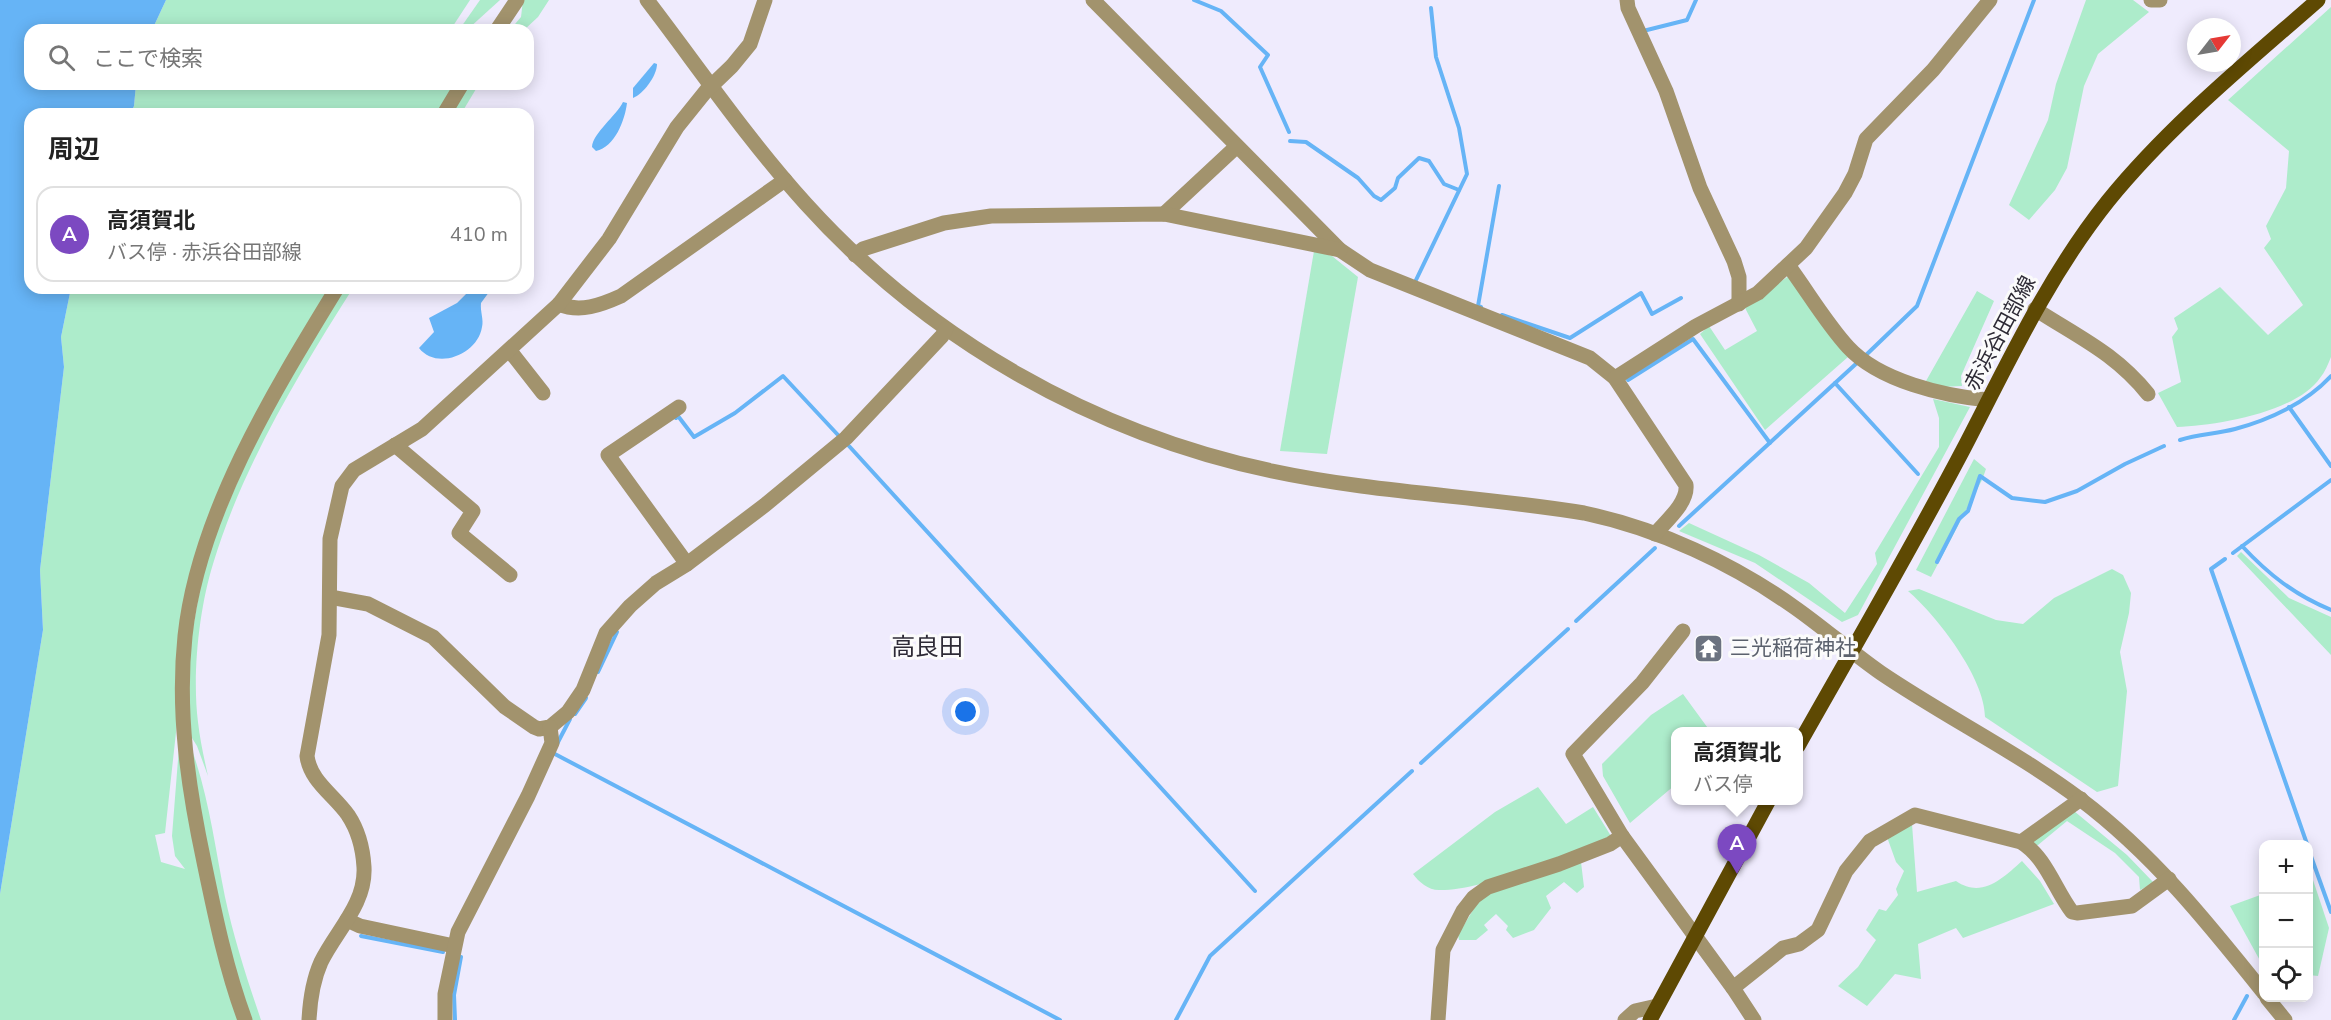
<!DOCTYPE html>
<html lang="ja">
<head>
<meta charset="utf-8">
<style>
  :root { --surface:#fff; --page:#f2f2f2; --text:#222; --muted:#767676; --line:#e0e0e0; --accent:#7c49c1 }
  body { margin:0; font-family:"Nunito Sans","Noto Sans JP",sans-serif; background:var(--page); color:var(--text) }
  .controls { position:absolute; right:18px; bottom:18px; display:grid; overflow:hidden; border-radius:12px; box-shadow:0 3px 15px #0003 }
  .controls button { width:54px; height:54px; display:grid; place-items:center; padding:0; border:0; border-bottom:2px solid var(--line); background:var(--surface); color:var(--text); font:30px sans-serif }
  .compass { position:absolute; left:2187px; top:18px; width:54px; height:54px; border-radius:50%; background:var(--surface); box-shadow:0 3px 15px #0003; rotate:59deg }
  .you { position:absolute; left:966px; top:712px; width:21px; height:21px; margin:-15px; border:4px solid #fff; border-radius:50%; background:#1a73e8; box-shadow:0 0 0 9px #1a73e833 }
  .badge { display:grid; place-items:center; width:39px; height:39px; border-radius:50%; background:var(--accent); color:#fff; font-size:20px; font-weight:700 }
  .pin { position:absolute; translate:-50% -50px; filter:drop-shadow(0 2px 3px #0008) }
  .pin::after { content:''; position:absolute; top:32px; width:21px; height:18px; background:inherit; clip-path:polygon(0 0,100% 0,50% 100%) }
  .popup { position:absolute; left:1671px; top:727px; width:132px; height:78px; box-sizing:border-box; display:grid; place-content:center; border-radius:12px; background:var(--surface); filter:drop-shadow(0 2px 4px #0005); font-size:20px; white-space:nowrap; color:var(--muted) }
  .popup b { font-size:22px; color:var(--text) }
  .popup::after { content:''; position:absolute; left:50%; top:100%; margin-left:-12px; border:12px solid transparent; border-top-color:var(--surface) }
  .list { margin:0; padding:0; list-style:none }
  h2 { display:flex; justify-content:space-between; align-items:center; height:78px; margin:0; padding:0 24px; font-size:26px }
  h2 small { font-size:20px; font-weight:400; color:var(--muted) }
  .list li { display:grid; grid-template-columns:39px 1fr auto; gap:18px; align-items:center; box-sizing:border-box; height:96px; margin:0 12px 12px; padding:0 12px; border:2px solid var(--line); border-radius:18px }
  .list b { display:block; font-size:22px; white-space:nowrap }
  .list p { margin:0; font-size:20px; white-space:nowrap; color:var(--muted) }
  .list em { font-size:20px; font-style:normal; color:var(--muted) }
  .icon { flex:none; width:33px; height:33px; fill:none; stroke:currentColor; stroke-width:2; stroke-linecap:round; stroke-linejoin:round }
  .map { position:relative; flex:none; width:2331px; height:1020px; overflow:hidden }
  .search { position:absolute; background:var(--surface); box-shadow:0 3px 15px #0003; left:24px; top:24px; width:510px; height:66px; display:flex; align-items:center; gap:15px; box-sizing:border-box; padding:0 21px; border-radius:18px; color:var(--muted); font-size:22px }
  .panel { position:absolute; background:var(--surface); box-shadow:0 3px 15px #0003; left:24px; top:108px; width:510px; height:186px; border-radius:18px }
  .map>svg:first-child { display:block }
  .green { fill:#adeccb }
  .water { fill:#66b4f6 }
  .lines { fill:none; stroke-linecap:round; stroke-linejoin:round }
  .stream { stroke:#66b4f6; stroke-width:4 }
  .minor { stroke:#a2936d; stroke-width:15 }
  .major { stroke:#5e4903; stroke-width:15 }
  .labels { text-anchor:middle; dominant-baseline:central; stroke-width:6; stroke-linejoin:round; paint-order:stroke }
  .street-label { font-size:21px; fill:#2e2b36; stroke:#fbfbfb }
  .worship-label { font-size:21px; fill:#5b616d; stroke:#fbfbfb; text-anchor:start }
  .quarter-label { font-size:24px; fill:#2e2b36; stroke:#fbfbfb }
</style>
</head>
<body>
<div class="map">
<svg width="2331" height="1020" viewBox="0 0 2331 1020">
  <rect width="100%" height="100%" fill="#efebfd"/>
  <g class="green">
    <polygon points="166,0 470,0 453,26 427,30 152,30"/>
    <polygon points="480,0 500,0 468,29 459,30"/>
    <polygon points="523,0 549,0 538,17 524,30 510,30 521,17"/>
    <polygon points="2086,0 2133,0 2149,12 2098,54 2084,86 2067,168 2055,190 2029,220 2009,205 2048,120 2056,84"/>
    <path d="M2331 7V357C2328 364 2325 372 2320 378 2297 412 2216 426 2177 427L2158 393 2181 382 2172 337 2178 329 2174 318 2220 287 2268 335 2303 305 2264 248 2271 239 2266 226 2286 188 2289 151 2228 100Z"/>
    <polygon points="136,84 434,85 458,84 440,114 130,114 134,106"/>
    <polygon points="469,84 479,84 461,114 450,114"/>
    <polygon points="1314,251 1332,256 1358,277 1327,454 1280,451"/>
    <polygon points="1789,276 1848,357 1765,430 1700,334 1709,326 1725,350 1757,331 1744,306"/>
    <polygon points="71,288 333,288 194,568 165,833 155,835 161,862 185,869 175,856 172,836 179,747 239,1020 0,1020 0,894 43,630 40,570 64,367 61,337"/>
    <path d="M342 288H353C299 373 242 467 213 564 199 609 192 675 198 722 200 740 204 758 208 776L197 746 187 730 189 650 206 556 258 434Z"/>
    <polygon points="1977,291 1994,301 1961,376 1962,386 1941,387 1926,381"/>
    <polygon points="1933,399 1970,407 1858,615 1842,622 1755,563 1679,531 1689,523 1759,555 1809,583 1845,613 1877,564 1875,553 1939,447 1939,418"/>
    <polygon points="1974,459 1986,469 1982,480 1931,577 1916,570"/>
    <polygon points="2241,552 2289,598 2331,617 2331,655 2237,556"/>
    <path d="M2112 569 2123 575 2131 593 2129 613 2120 652 2127 691 2118 786 2097 792 1985 717C1985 678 1937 616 1908 591L1919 589 1996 620 2023 624 2054 598Z"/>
    <polygon points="1683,694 1710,731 1676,732 1675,785 1630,823 1603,776 1602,764 1651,715"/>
    <path d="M192 750C209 798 215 847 225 897 234 939 247 979 261 1020H251C221 934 199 841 192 750Z"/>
    <path d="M1538 787 1566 824 1593 807 1611 836C1569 853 1483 891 1439 890 1428 890 1419 882 1413 874L1495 812Z"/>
    <polygon points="2074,811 2127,855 2154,883 2140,890 2139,877 2115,853 2067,821 2038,845 2033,845 2032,838"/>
    <path d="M1912 824 1917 892 1956 881C1982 899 2003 878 2022 861L2040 881 2054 904 1963 938 1956 928 1918 944 1921 979 1895 974 1867 1006 1838 986 1858 967 1876 940 1866 930 1879 909 1886 911 1898 895 1896 889 1904 871 1896 862 1887 837Z"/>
    <polygon points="1581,862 1584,887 1577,893 1564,882 1546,896 1551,908 1534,930 1513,938 1506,930 1508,926 1496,914 1484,925 1488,930 1476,940 1459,940 1458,935 1476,905 1487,894"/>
    <polygon points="2312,877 2329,928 2318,976 2309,975 2308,878"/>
    <polygon points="2263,894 2264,894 2263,966 2230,906"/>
  </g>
  <g class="water">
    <polygon points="0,0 166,0 152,30 30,30 30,84 136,84 134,106 130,114 30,114 30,288 71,288 61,337 64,367 40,570 43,630 0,894"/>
    <path d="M654 63 657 64C657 76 643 94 633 98V88Z"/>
    <path d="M623 102 627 103C625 120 615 147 596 151L592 147C593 133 616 116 623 102Z"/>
    <path d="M472 288H492L481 303C480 311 484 320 482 327 478 354 437 371 419 348L434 332 429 318 457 303Z"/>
  </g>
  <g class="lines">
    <g class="stream">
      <polyline points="1194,0 1221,11 1268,55 1260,67 1289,132"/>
      <polyline points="1643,31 1687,20 1696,0"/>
      <polyline points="1290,141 1306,142 1358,178 1374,196 1381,200 1395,188 1398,178 1419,158 1429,161 1444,184 1459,190"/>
      <polyline points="1416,280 1467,174 1459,128 1436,57 1431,8"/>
      <polyline points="1481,307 1478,306 1499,186"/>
      <polyline points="1502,315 1570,338 1641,293 1652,314 1681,298"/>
      <polyline points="1866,355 1917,306 2034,0"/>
      <polyline points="1628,380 1693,339 1770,443"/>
      <polyline points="1835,383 1918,474"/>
      <polyline points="2289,407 2331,466"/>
      <polyline points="676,418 678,416 694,437 735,413 783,376 838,435"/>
      <path d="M2180 440C2198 434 2216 434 2235 429 2269 420 2306 403 2331 376"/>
      <polyline points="849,446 1255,891"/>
      <polyline points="1679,526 1858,362"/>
      <path d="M2242 546C2269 575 2295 595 2331 610"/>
      <polyline points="2233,553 2331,480"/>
      <polyline points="2225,559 2211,569 2307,844"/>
      <polyline points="1937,562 1959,519 1968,511 1980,476 2012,498 2045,502 2077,491 2125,464 2164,446"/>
      <polyline points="1576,621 1655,548"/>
      <polyline points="598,672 617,632"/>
      <polyline points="575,714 586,698"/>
      <polyline points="557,744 570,719"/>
      <polyline points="554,751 553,753 1060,1020"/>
      <polyline points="1421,763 1568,629"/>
      <polyline points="2308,848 2331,912"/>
      <polyline points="361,936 443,952"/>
      <polyline points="455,1020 454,995 461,957"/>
      <polyline points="1176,1020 1210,956 1412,771"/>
      <polyline points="2234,1020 2247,996"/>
    </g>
    <g class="minor">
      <path d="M647 0C699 68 748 140 806 204 929 340 1093 433 1272 471 1375 493 1481 496 1584 513 1659 529 1732 563 1794 607 1824 628 1851 652 1881 673 1946 717 2017 752 2080 799 2153 854 2208 923 2264 993"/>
      <path d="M1093 0 1340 250 1370 270 1590 358 1615 378 1686 485C1688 503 1666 521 1655 534"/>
      <polyline points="1627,0 1628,8 1666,91 1700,188 1734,261 1739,277 1739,304"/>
      <polyline points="2151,0 2160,0"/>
      <polyline points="497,30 517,0"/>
      <polyline points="444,114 462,84"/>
      <polyline points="1164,214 1236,147"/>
      <polyline points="855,255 863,249 944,223 991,216 1164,214 1340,250"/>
      <path d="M1788 265C1808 292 1826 323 1848 347 1879 381 1944 396 1988 400"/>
      <path d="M559 304C580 313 601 305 621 296L785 180"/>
      <path d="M2035 309C2078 337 2115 353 2148 394"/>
      <polyline points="510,351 543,393"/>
      <polyline points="1615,378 1696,326 1758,293 1806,248 1845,193 1855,174 1866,139 1933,70 1990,0"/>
      <polyline points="679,407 608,455 687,564"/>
      <polyline points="395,445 473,511 459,533 510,575"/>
      <polyline points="330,597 368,604 433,637 505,707 534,727 539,729 550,727 568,712 583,690 606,633 630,606 656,583 687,564 765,505 846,438 942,336 946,329"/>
      <polyline points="1683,631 1642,683 1573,754 1622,836 1733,988 1754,1020"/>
      <polyline points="2021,842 2081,799"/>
      <polyline points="347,920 360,926 454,946"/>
      <path d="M1733 988 1783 948 1799 944 1818 930 1846 871 1870 841 1915 815 2021 842C2046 857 2055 890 2072 912L2077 913 2132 906 2169 879"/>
      <polyline points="2267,998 2285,1020"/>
      <path d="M245 1020C226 969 215 915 204 862 188 787 177 712 185 636 198 514 274 391 337 288"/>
      <path d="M309 1020C310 1000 313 980 321 962 336 931 366 904 364 867 363 850 358 830 348 815 334 795 310 781 307 756L329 635 330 539 342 486 354 470 422 429 559 304 609 239 677 127 706 91 732 66 750 44 765 0"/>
      <polyline points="445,1020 445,994 458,932 528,796 552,743 550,727"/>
      <polyline points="1438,1020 1443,950 1463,911 1474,897 1488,887 1559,864 1610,844 1622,836"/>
      <polyline points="1625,1020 1635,1011 1657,1006"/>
    </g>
    <g class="major">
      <path d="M1798 746C1854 647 1911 549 1964 448 2008 363 2048 276 2108 201 2169 126 2245 64 2318 0"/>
      <polyline points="1650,1020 1769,800"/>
    </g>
  </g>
  <defs>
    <symbol id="temple-square" viewBox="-11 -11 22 22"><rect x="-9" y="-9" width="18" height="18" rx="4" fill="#6b7280" stroke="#fbfbfb"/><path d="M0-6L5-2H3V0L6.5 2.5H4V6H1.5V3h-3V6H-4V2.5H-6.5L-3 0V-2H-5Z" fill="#fff"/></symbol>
  </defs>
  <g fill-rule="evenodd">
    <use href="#temple-square" x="1692" y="632" width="33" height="33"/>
  </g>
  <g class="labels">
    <g class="street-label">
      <text transform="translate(2000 333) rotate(-62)">赤浜谷田部線</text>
    </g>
    <g class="worship-label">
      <text x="1730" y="648">三光稲荷神社</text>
    </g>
    <g class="quarter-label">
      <text x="927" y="647">高良田</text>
    </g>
  </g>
</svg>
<div class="controls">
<button>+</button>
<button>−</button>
<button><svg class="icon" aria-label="locate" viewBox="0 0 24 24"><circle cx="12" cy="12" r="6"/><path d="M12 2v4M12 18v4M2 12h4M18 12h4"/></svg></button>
</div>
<svg class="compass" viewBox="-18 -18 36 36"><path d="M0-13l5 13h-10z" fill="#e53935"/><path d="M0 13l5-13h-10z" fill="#767676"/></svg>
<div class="you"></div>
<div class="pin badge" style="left:1737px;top:874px">A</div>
<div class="popup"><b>高須賀北</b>バス停</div>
<div class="search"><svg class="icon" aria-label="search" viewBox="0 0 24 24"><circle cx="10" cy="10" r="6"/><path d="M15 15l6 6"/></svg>ここで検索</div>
<section class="panel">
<h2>周辺<small></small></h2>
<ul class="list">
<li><span class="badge">A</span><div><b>高須賀北</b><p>バス停 · 赤浜谷田部線</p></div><em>410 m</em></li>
</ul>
</section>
</div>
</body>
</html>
